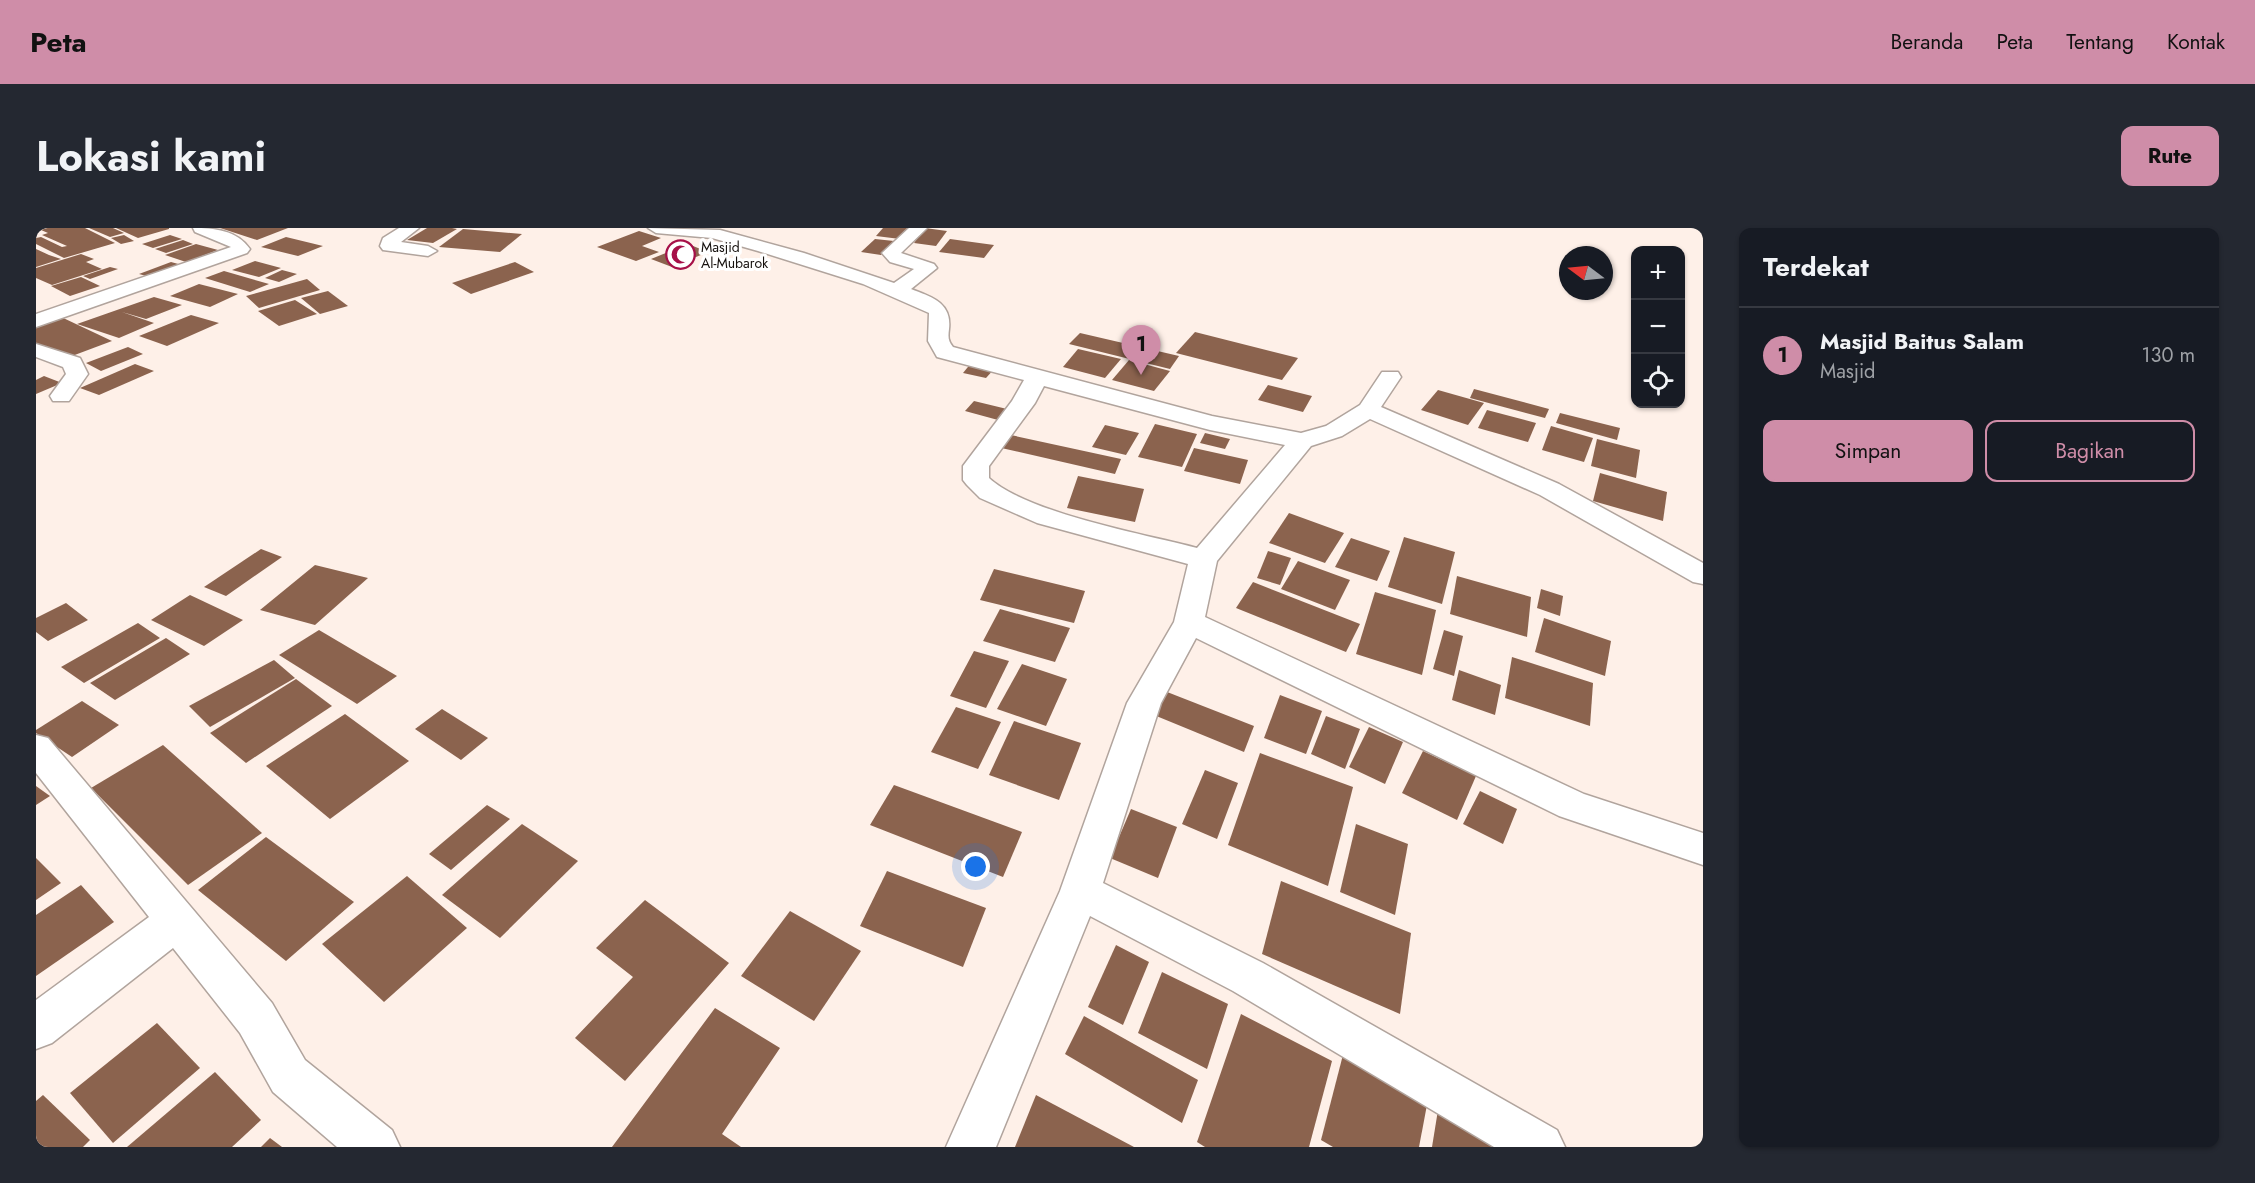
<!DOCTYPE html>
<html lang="id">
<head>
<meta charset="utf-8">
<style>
  :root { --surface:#171b24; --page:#242831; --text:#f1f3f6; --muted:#9ea1a6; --line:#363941; --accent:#cf8da8 }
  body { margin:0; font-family:Jost,sans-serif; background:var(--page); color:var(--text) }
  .controls { position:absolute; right:18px; top:18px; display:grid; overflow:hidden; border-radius:12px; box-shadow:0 2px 4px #0004 }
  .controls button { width:54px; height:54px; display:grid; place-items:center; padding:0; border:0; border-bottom:2px solid var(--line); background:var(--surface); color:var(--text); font:30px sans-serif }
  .compass { position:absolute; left:1523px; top:18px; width:54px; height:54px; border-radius:50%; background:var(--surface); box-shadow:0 2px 4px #0004; rotate:286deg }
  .you { position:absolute; left:940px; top:639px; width:21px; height:21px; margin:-15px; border:4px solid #fff; border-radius:50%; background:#1a73e8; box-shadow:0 0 0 9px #1a73e833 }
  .badge { display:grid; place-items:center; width:39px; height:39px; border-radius:50%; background:var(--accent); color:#111; font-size:20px; font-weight:700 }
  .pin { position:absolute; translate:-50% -50px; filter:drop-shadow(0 2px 3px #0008) }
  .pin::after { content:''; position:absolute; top:32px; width:21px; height:18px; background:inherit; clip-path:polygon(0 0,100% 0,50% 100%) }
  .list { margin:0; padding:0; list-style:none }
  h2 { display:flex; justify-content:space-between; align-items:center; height:78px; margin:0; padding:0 24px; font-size:26px }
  h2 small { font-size:20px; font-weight:400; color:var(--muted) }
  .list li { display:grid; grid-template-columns:39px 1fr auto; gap:18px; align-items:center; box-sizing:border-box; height:96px; padding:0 24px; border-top:2px solid var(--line) }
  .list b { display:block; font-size:22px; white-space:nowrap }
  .list p { margin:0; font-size:20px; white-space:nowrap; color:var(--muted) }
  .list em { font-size:20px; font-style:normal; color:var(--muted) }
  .actions { display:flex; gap:12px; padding:18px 24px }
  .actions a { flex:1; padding:14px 0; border:2px solid var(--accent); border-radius:12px; text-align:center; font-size:21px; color:var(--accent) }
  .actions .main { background:var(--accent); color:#111 }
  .icon { flex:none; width:33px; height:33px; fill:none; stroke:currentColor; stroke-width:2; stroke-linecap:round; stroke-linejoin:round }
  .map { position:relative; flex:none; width:1667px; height:919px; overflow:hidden; border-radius:12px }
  header { display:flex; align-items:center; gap:36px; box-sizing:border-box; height:84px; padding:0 30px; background:var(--accent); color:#111 }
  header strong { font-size:28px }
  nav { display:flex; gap:33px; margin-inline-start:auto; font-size:21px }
  .intro { display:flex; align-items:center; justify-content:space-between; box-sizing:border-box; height:144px; padding:0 36px }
  h1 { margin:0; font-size:42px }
  .button { padding:15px 27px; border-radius:12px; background:var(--accent); color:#111; font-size:21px; font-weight:700 }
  main { display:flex; gap:36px; padding:0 36px }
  aside { flex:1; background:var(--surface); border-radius:12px; box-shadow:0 2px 4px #0004 }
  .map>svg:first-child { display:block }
  .building { fill:#8b634e }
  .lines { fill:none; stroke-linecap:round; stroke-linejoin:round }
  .minor-casing { stroke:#b1a49d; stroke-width:3 }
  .minor { fill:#fff; fill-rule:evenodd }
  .labels { text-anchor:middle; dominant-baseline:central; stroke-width:6; stroke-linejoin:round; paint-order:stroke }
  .far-poi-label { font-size:14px; fill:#16110e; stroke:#fff; text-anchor:start }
</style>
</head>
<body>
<header>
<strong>Peta</strong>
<nav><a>Beranda</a><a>Peta</a><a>Tentang</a><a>Kontak</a></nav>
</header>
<div class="intro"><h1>Lokasi kami</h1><a class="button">Rute</a></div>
<main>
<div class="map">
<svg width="1667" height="919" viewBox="0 0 1667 919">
  <rect width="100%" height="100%" fill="#fef0e8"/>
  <g class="building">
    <polygon points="11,0 49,0 79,15 28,30 0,16 0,10 5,9 26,19 31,18 6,7 12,5 5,2"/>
    <polygon points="53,0 77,0 88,5 74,9"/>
    <polygon points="80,0 133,0 133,1 102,10"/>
    <polygon points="184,0 252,0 221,12"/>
    <polygon points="391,0 416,0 421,1 397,15 371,12"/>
    <polygon points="847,0 873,0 864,11 840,8"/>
    <polygon points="889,0 911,3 900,18 878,15"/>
    <polygon points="427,1 486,6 464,24 403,19"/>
    <polygon points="603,3 625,10 606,18 623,24 600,33 561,19"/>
    <polygon points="88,7 98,13 85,16 75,10"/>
    <polygon points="134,7 146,11 117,20 106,16"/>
    <polygon points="250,9 287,18 262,28 225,19"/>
    <polygon points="839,11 858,13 845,27 825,24"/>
    <polygon points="914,11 958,17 948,30 903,24"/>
    <polygon points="147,12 157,16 130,25 119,21"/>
    <polygon points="160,16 182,22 150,34 129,27"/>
    <polygon points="652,16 672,24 636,39 615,31"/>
    <polygon points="0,21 13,27 25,31 0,39"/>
    <polygon points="45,26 58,31 50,34 66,41 16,57 0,50 0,40"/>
    <polygon points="219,33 245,40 223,49 196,42"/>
    <polygon points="135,34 146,37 114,49 103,46"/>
    <polygon points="479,34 498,44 435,66 416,55"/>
    <polygon points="74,39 82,41 54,51 47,48"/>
    <polygon points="246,42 261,46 243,54 229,50"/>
    <polygon points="188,43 233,56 214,64 169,50"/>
    <polygon points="45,49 64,58 34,68 15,58"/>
    <polygon points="271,51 284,62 223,80 210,68"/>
    <polygon points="163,56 202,66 174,79 134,68"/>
    <polygon points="292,63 312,78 284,86 265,70"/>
    <polygon points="118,69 146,77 110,91 86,84 118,95 83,110 41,96"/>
    <polygon points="259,72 281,86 243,98 222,83"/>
    <polygon points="155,87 183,95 131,118 103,108"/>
    <polygon points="23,88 76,113 28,131 0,117 0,96"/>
    <polygon points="1159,104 1262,130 1246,152 1140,125"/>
    <polygon points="1044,105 1143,128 1134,141 1033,116"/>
    <polygon points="92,119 107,126 65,143 50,135"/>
    <polygon points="1042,121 1085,131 1069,150 1027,139"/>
    <polygon points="1093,132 1134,143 1118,163 1076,152"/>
    <polygon points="936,134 959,140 950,150 927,145"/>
    <polygon points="99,136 118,143 63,167 44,160"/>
    <polygon points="8,148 26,155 0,166 0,152"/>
    <polygon points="1232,157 1276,168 1267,184 1222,172"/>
    <polygon points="1438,161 1513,181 1509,190 1434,170"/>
    <polygon points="1402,162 1448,175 1432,197 1385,182"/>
    <polygon points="938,173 971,181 962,192 929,183"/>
    <polygon points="1451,182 1500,195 1492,214 1442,200"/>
    <polygon points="1524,185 1584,200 1581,212 1520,195"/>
    <polygon points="1119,196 1161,206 1146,239 1102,229"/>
    <polygon points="1069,197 1103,205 1090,227 1056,219"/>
    <polygon points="1515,198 1557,210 1548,234 1506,222"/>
    <polygon points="1169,205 1194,211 1189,221 1164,215"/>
    <polygon points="970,206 1085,231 1079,246 961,219"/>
    <polygon points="1561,211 1604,222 1600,250 1555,238"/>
    <polygon points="1158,220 1212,232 1204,256 1148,243"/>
    <polygon points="1564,245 1631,264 1627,293 1557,273"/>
    <polygon points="1042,248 1108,261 1099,294 1031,280"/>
    <polygon points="1253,285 1308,305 1289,335 1233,315"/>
    <polygon points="1368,309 1419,324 1406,376 1352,359"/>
    <polygon points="1315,310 1354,323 1341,353 1299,339"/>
    <polygon points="225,321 246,329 190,368 168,359"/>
    <polygon points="1232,323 1255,330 1244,357 1221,350"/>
    <polygon points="1262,333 1314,352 1299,382 1245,361"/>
    <polygon points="279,337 332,350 279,397 224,382"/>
    <polygon points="958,341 1049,363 1038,395 944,372"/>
    <polygon points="1421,348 1495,369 1491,409 1414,386"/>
    <polygon points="1217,354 1324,396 1310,424 1200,380"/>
    <polygon points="1505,361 1527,368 1524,388 1501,380"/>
    <polygon points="1339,364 1400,382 1386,447 1320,426"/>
    <polygon points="154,367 207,392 168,418 115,392"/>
    <polygon points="30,375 52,392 12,413 0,404 0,390"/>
    <polygon points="964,381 1034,400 1019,434 947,413"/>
    <polygon points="1508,390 1575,413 1569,448 1499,424"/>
    <polygon points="102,395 124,410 48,455 25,439"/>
    <polygon points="283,402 361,448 321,476 243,427"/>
    <polygon points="1408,402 1427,408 1418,448 1397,441"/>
    <polygon points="130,410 154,426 79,472 54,455"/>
    <polygon points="938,423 973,433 950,480 914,468"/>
    <polygon points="1476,429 1557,455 1554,498 1469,470"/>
    <polygon points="238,432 259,450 174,499 153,478"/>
    <polygon points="986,436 1031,451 1010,498 961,481"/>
    <polygon points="1423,442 1465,457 1459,487 1416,472"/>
    <polygon points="260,451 296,478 210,535 174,505"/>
    <polygon points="1126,462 1218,498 1208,524 1113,485"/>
    <polygon points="1244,467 1286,483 1270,526 1228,510"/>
    <polygon points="46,473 83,497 36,529 0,505 0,502"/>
    <polygon points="920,479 965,494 942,541 895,524"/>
    <polygon points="406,481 452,510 425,532 379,501"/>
    <polygon points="309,486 373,533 294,591 230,538"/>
    <polygon points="1290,488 1324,501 1309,541 1275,526"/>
    <polygon points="978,493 1045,515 1023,572 953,547"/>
    <polygon points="1333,499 1367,514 1349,556 1313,539"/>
    <polygon points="127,517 226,605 152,657 55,560"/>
    <polygon points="1387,523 1440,548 1421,592 1366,565"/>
    <polygon points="1224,525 1317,559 1292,658 1192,617"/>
    <polygon points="1169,542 1202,555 1181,611 1146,596"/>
    <polygon points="858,557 986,604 967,649 834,597"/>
    <polygon points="0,558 14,568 0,577"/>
    <polygon points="1444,563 1481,581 1467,616 1427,596"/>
    <polygon points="451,577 474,591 415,642 393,626"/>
    <polygon points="1095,581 1141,599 1122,650 1074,630"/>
    <polygon points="486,596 542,633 464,710 406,667"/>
    <polygon points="1320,596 1372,616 1359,687 1304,664"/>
    <polygon points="230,609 318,674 250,733 162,662"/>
    <polygon points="0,630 25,655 0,672"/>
    <polygon points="851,643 950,680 927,739 824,698"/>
    <polygon points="371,648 431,700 348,774 286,716"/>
    <polygon points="1245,653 1375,705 1364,786 1226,726"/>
    <polygon points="45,657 78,694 0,748 0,687"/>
    <polygon points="609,672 693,735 589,853 539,810 597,749 560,720"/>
    <polygon points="754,683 825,723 778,793 705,748"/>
    <polygon points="1080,717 1113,734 1087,797 1052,779"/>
    <polygon points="1126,744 1192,776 1171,841 1102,805"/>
    <polygon points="679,780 744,820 686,906 705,919 576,919"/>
    <polygon points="1205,786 1296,833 1273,919 1169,919 1161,914"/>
    <polygon points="1048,788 1162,852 1146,895 1029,826"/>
    <polygon points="121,795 164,840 77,915 34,865"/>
    <polygon points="1309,819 1394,861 1383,919 1297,919 1285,912"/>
    <polygon points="179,844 225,892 196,919 91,919"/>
    <polygon points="7,867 54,912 47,919 0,919 0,873"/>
    <polygon points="1000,867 1098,919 979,919"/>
    <polygon points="1402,882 1458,910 1457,919 1396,919"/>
    <polygon points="234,910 246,919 225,919"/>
  </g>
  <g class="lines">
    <defs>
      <g id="minor">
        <path d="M157 0C178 0 201 2 214 21L211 25 0 99V86L195 19 159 4Z"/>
        <polygon points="363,0 383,0 365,14 392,18 401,23 392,28 347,22 344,18 347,10"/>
        <path d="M612 0 684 2 768 25 858 55 878 41 854 34 846 25 873 0H891L865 25 898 36 901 40 875 61C896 69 916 75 913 101 912 109 912 113 917 119L1176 188 1265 205 1290 198 1324 177 1346 144H1362L1365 149 1345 179 1523 256 1667 335V356L1657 354 1504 267 1334 191 1306 208 1275 218 1181 333 1169 389 1548 566 1667 605V637L1523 588 1160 410 1125 475 1067 655 1227 735 1521 902 1529 919H1458L1197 763 1054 688 960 919H910L1024 663 1091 475 1138 394 1152 336 1001 295 944 270 931 257 927 252V238L976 173 988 152 901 129 892 113 893 85 827 56 722 23 676 10 620 5ZM1008 158 1174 202 1249 217 1161 320C1108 306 991 285 953 250V238L999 175Z"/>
        <polygon points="0,116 44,130 52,146 33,173 17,173 14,168 30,146 27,139 0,129"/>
        <polygon points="0,507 12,510 236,775 269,832 356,902 364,919 301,919 237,864 204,805 137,720 16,815 0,821 0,772 113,689 0,545"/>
      </g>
    </defs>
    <use href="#minor" class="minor-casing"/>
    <use href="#minor" class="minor"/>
  </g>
  <defs>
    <symbol id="mosque-ring" viewBox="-11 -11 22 22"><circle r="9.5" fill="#fff" stroke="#a61048" stroke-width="1.5"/><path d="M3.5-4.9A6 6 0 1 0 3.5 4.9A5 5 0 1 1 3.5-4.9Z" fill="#a61048"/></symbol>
  </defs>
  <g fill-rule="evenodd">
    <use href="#mosque-ring" x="628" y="10" width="33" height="33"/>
  </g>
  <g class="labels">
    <g class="far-poi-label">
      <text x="665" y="19">Masjid<tspan x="665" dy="16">Al-Mubarok</tspan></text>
    </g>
  </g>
</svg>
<div class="controls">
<button>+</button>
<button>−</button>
<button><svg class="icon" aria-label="locate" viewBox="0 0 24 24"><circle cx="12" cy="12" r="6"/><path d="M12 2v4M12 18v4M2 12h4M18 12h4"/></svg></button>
</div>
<svg class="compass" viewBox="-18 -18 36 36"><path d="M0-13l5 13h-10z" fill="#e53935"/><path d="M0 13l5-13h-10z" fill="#9ea1a6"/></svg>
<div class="you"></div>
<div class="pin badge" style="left:1105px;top:147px">1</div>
</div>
<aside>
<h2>Terdekat<small></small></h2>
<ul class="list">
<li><span class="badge">1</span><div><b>Masjid Baitus Salam</b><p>Masjid</p></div><em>130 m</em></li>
</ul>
<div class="actions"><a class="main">Simpan</a><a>Bagikan</a></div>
</aside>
</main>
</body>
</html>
